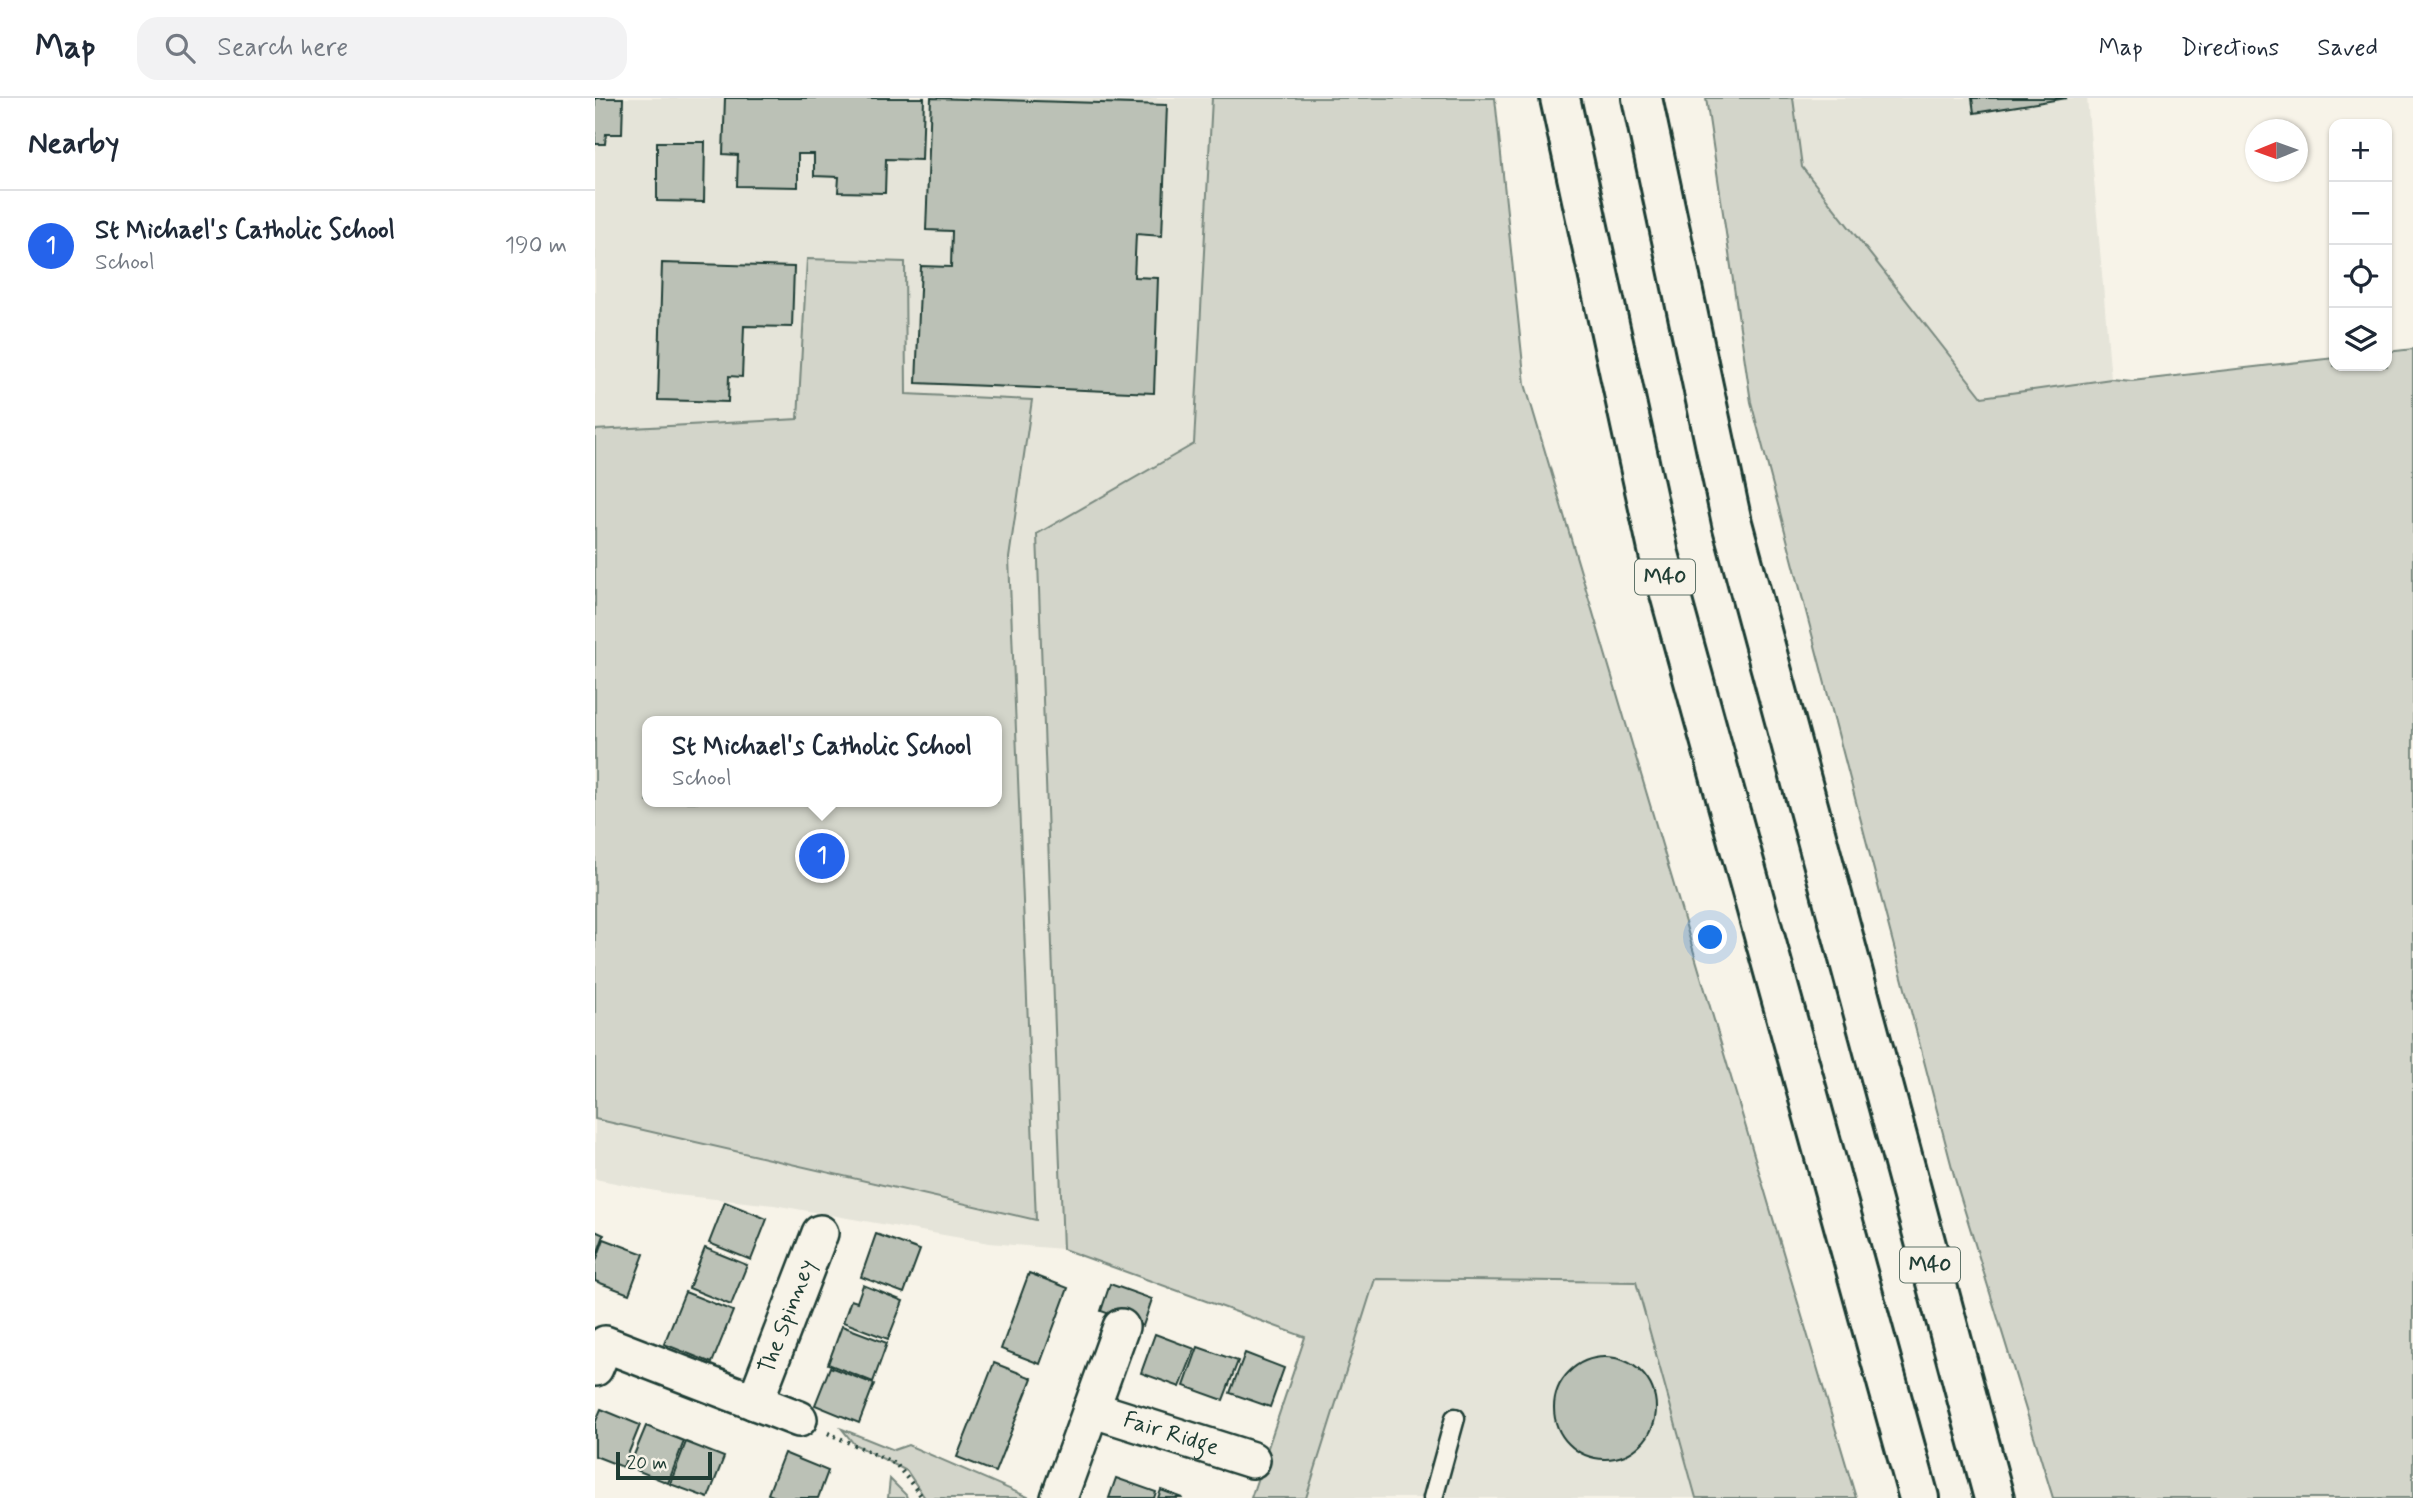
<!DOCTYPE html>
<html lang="en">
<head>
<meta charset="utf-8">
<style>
  :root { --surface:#fff; --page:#f2f2f3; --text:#1f2937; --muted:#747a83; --line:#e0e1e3; --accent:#2563eb }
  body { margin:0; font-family:Mynerve,sans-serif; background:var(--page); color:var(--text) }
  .controls { position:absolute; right:21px; top:21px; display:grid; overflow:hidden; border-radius:14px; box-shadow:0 2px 5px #0004 }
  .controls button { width:63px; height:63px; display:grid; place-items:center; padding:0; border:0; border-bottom:2px solid var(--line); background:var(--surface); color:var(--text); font:35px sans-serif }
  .compass { position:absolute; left:1650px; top:21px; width:63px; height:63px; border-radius:50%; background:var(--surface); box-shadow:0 2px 5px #0004; rotate:269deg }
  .scale { position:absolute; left:21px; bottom:18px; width:96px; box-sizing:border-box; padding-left:7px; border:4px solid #1f3d34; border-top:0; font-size:19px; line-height:24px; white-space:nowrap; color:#1f3d34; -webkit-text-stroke:5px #f7f3e8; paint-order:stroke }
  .you { position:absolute; left:1116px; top:840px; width:24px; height:24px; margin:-18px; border:5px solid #fff; border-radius:50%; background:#1a73e8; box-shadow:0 0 0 10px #1a73e833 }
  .badge { display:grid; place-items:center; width:46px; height:46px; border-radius:50%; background:var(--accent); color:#fff; font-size:23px; font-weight:700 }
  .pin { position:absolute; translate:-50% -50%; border:4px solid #fff; box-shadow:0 2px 7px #0006 }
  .popup { position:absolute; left:47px; top:618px; width:360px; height:91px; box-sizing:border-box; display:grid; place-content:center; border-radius:14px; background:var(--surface); filter:drop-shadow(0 2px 5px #0005); font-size:23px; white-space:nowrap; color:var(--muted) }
  .popup b { font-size:26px; color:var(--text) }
  .popup::after { content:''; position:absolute; left:50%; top:100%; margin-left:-14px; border:14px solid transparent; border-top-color:var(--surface) }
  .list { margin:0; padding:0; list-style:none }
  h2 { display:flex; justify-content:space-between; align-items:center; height:91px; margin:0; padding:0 28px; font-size:30px }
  h2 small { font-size:23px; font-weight:400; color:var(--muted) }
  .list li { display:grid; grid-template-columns:46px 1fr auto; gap:21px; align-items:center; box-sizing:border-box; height:112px; padding:0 28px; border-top:2px solid var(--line) }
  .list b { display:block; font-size:26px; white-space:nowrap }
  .list p { margin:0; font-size:23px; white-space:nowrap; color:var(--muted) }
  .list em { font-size:23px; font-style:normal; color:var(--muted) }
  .icon { flex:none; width:38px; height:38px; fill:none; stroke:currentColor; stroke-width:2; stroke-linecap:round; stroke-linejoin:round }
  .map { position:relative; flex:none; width:1818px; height:1400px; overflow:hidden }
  header { display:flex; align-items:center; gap:42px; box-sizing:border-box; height:98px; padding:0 35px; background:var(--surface); border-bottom:2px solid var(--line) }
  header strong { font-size:33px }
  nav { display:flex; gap:38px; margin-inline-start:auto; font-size:24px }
  .search { width:490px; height:63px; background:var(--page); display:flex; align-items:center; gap:18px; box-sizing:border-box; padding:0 24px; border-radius:21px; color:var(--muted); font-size:26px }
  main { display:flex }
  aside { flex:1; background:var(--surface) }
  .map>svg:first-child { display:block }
  .built { fill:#e5e4d9; fill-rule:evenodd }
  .green { fill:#d3d5ca; stroke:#79897f; stroke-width:2; fill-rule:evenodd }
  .building { fill:#bbc1b6; stroke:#1f3d34; stroke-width:2 }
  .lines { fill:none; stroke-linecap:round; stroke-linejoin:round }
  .service-casing { stroke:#1f3d34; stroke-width:23 }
  .minor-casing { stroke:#1f3d34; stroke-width:40 }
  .motorway-casing { stroke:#1f3d34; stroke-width:44 }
  .path { stroke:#1f3d34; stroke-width:4.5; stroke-dasharray:2 5; stroke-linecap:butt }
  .service { stroke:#f7f3e8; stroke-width:18 }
  .minor { stroke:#f7f3e8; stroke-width:35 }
  .motorway { stroke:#f7f3e8; stroke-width:38 }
  .labels { text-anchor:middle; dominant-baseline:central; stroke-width:7; stroke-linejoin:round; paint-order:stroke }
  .shield { fill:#f7f3e8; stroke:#60746a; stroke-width:2 }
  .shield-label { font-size:21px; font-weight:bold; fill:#1f3d34 }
  .street-label { font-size:23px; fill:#1f3d34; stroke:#f7f3e8 }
</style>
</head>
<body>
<header>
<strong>Map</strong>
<div class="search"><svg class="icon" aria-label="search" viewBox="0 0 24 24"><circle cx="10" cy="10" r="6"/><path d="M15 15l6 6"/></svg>Search here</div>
<nav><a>Map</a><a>Directions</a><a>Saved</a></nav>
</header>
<main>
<aside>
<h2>Nearby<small></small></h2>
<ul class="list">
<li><span class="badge">1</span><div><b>St Michael's Catholic School</b><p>School</p></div><em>190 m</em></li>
</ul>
</aside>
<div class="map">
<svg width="1818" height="1400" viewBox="0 0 1818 1400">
  <rect width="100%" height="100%" fill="#f7f3e8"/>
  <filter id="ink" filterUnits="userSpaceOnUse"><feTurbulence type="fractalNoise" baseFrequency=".0143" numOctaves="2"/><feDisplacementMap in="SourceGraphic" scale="14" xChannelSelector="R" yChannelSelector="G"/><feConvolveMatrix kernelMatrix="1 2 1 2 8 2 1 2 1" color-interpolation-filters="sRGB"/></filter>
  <g filter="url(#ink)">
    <g class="built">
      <path d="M0 0H617L599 346 442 436 468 1151 394 1145 179 1107 81 1097 0 1081ZM52 623H402V704H52Z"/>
      <polygon points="1198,0 1492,0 1516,281 1387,299 1207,69"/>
      <polygon points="780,1181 1041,1184 1100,1400 711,1400"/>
    </g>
    <g class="green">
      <polygon points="617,0 900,0 930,286 1261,1400 1101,1400 1041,1184 780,1181 711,1400 656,1400 710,1239 468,1151 442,436 599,346"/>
      <polygon points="1111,0 1198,0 1207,69 1387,299 1516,281 1537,283 1739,260 1739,268 1792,268 1792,254 1818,251 1818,1400 1458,1400 1360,1081 1156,304"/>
      <path d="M212 161 310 164 311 296 437 302 414 460 441 1122 0 1021V332L203 321ZM402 623V704H52V623Z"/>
      <polygon points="247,1331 299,1352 313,1347 435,1400 330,1400 312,1373 259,1346"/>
      <polygon points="295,1381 311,1397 312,1400 293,1400"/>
    </g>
    <g class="building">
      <polygon points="0,0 28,0 27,36 11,36 10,46 0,46"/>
      <polygon points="130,0 329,0 327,62 291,61 290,95 243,94 244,79 219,78 219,56 203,56 203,89 142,88 143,57 128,56"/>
      <polygon points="336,0 572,7 567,138 541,136 539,179 563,180 559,295 321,285 326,168 356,169 357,133 331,132"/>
      <polygon points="1377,0 1472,0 1379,15"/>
      <polygon points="62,44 110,44 109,104 62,103"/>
      <polygon points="67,165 199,169 197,229 149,228 147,279 134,278 133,304 63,302"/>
      <polygon points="130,1104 172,1121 156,1162 114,1145"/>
      <polygon points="0,1133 9,1137 0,1162"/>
      <polygon points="281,1136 325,1152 309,1195 266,1179"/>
      <polygon points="9,1141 49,1156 34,1196 0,1183 0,1166"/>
      <polygon points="110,1150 152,1167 136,1207 94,1190"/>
      <polygon points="434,1175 473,1190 445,1266 406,1251"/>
      <polygon points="515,1186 557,1201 548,1228 506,1213"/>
      <polygon points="268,1187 308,1203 293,1241 248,1224 256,1202 262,1204"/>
      <polygon points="90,1194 138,1213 117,1265 69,1246"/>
      <polygon points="247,1228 292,1245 278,1284 233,1266"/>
      <polygon points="560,1236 600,1251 585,1289 546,1275"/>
      <polygon points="603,1249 643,1263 628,1302 589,1288"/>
      <polygon points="650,1255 689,1270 675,1309 635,1295"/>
      <circle cx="1010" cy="1310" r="51"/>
      <polygon points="399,1265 437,1280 400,1374 362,1359"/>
      <polygon points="235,1269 279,1286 264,1325 220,1307"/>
      <polygon points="6,1311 45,1327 28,1369 0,1358 0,1325"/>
      <polygon points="51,1328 89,1343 73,1385 34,1369"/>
      <polygon points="91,1344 129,1359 113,1400 75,1386"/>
      <polygon points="189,1355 233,1373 223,1400 183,1400 173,1396"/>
      <polygon points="521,1380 561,1394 559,1400 514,1400"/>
      <polygon points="566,1392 588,1400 563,1400"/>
    </g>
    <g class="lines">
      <defs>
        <polyline id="service" points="838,1400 860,1320"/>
        <g id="minor">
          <path id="s1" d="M0 1270 10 1246 160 1304 225 1135"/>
          <polyline points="160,1304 204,1321"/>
          <path id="s2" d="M496 1311 657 1362"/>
          <polyline points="464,1400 526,1229"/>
        </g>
        <g id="motorway">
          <polyline points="965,0 1064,456 1324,1400"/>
          <polyline points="1047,0 1137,425 1399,1400"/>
        </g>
      </defs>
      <use href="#service" class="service-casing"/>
      <use href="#minor" class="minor-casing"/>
      <use href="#motorway" class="motorway-casing"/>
      <polyline class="path" points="233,1335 301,1366 328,1400"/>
      <use href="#service" class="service"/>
      <use href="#minor" class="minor"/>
      <use href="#motorway" class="motorway"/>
    </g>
  </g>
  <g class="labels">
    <g class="shield">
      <rect x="1040" y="461.5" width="60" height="35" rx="5"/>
      <rect x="1305" y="1149.5" width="60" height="35" rx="5"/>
    </g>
    <g class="shield-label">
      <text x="1070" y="479">M40</text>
      <text x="1335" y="1167">M40</text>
    </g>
    <g class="street-label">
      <text stroke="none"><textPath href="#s1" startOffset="278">The Spinney</textPath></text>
      <text stroke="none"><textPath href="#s2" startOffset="84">Fair Ridge</textPath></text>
    </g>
  </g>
</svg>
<div class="controls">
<button>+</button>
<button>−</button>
<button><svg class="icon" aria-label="locate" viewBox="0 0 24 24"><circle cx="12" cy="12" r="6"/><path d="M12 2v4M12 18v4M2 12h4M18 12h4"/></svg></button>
<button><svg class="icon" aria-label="layers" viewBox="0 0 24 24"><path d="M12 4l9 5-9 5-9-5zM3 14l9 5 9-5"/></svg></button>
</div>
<svg class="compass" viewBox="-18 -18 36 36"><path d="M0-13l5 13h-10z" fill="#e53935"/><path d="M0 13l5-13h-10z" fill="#747a83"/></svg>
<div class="scale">20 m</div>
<div class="you"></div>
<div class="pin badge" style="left:227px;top:758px">1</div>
<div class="popup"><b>St Michael's Catholic School</b>School</div>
</div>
</main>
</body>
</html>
